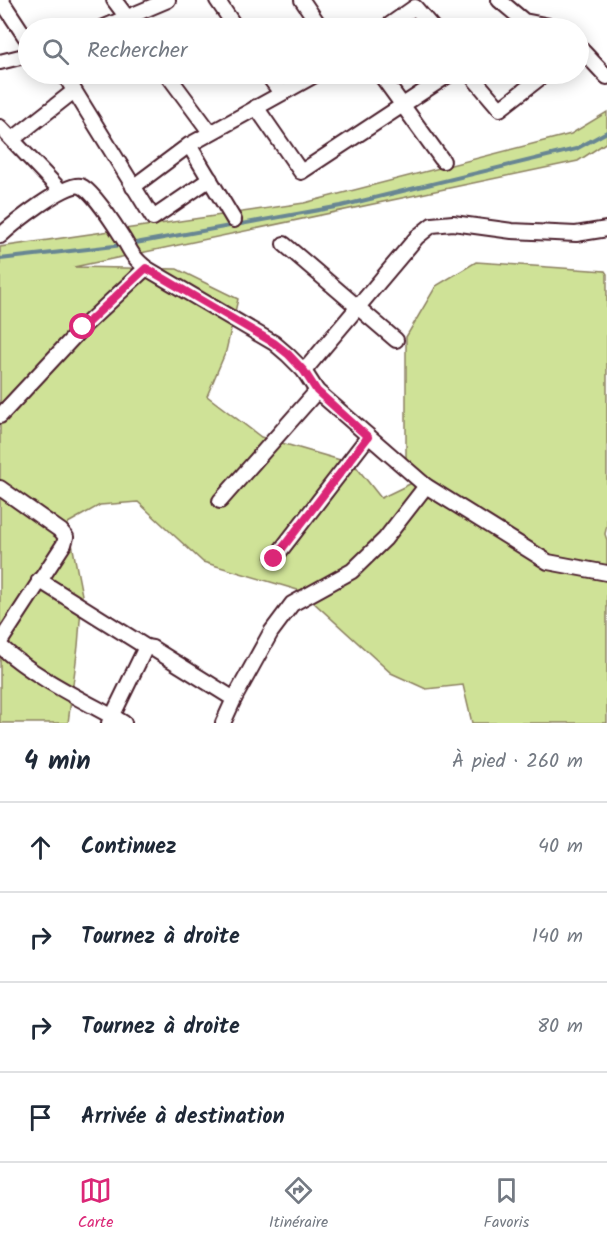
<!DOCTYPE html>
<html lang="fr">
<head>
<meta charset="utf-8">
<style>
  :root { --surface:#fff; --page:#f6f6f7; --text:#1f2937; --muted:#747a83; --line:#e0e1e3; --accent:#db2777 }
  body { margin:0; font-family:Kalam,sans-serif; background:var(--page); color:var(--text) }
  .stop { position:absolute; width:18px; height:18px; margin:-14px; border:4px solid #db2777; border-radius:50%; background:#fff }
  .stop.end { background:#db2777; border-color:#fff; box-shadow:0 2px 6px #0008 }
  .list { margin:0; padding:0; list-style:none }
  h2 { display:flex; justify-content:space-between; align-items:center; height:78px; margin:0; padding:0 24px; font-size:26px }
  h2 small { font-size:20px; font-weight:400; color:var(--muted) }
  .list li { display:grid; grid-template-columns:39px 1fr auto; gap:18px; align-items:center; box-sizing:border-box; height:90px; padding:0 24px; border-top:2px solid var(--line) }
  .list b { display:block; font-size:22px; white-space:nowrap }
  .list em { font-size:20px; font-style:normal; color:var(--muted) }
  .icon { flex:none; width:33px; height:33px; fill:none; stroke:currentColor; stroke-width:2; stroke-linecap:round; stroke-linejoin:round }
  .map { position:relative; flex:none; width:607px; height:723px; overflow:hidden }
  .search { position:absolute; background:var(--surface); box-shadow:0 3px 15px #0003; left:18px; right:18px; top:18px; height:66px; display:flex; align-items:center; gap:15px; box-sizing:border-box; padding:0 21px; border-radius:33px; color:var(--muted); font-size:22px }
  .sheet { height:438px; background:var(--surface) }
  nav { display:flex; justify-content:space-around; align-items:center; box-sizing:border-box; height:84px; border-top:2px solid var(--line); background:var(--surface); font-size:16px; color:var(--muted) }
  nav a { display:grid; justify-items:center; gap:3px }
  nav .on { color:var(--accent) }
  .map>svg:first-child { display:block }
  .green { fill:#cfe297; stroke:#8c8061; stroke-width:1.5 }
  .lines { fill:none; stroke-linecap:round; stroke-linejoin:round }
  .stream { stroke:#678693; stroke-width:4 }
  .street-casing { stroke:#4a1f2b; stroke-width:18 }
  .street { stroke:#fff; stroke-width:14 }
  .route { stroke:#db2777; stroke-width:8 }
</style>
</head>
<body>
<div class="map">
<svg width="607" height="723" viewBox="0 0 607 723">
  <rect width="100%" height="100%" fill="#fff"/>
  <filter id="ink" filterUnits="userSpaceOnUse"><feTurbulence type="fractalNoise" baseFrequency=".0167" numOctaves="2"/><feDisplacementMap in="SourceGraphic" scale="12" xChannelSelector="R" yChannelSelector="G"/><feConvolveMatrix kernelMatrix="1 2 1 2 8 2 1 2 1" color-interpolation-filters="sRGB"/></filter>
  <g filter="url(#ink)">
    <polygon class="green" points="607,112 607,142 578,161 74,267 177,269 238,299 226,351 207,396 261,437 354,464 381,498 414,482 406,457 406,337 436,286 476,262 605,271 607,274 607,525 605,534 607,540 607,723 472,723 463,685 426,689 391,673 301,591 203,562 138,502 100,505 68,523 82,595 78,646 68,723 0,723 0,247 304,203 571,134"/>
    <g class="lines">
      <g class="stream">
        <polyline points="130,244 341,206 576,149 607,132"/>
        <polyline points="0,259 123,245"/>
      </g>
      <defs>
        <g id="street">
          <polyline points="1,0 28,41"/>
          <polyline points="114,0 135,28"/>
          <polyline points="217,0 236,28"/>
          <polyline points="302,0 321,28"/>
          <polyline points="499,0 524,21 560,28"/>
          <polyline points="102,28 168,0"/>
          <polyline points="385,28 415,7 433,28"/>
          <polyline points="578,46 607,77"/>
          <polyline points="0,62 28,55"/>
          <polyline points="64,74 153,218 210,179"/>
          <polyline points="167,74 210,132"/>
          <polyline points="267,74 281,93"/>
          <polyline points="380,74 443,161"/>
          <polyline points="470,74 500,109 545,74"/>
          <polyline points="256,107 301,172 450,74"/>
          <polyline points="0,127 61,191"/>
          <polyline points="13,139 74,91"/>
          <polyline points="189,145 234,220"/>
          <polyline points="133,187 189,145 317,74"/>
          <path d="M0 236C12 225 66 181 81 186 92 190 114 224 121 235 131 250 130 255 146 268L274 343 288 355 304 371 417 237 432 225 453 223 512 231 576 234 607 229"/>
          <polyline points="284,244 396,340"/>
          <polyline points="304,371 317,391 426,486 548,562 607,573"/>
          <polyline points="0,416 83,327 146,268"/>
          <polyline points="0,488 61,531 66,537 64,544 0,642"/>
          <polyline points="220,501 317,391"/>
          <polyline points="274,559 368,437"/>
          <polyline points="39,580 146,647"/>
          <path d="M0 646C37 679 81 699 124 723"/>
          <polyline points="109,723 146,647 152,648 234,699 271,632 292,604 352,571 385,539 426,486"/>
          <polyline points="223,723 234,699"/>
        </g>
      </defs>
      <use href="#street" class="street-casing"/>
      <use href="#street" class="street"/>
    </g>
  </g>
  <g class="lines" filter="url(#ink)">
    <polyline class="route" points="83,327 146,268 274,343 288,354 304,371 317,391 368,437 274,559"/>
  </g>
</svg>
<div class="stop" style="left:83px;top:327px"></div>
<div class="stop end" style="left:274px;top:559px"></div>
<div class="search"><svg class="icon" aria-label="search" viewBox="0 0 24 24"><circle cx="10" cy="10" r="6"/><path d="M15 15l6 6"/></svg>Rechercher</div>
</div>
<section class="sheet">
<h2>4 min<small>À pied · 260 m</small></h2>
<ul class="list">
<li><svg class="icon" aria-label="ahead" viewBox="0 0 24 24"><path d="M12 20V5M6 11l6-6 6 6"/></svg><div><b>Continuez</b></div><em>40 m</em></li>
<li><svg class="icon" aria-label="right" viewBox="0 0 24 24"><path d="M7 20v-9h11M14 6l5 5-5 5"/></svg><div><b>Tournez à droite</b></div><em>140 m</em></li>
<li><svg class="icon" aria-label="right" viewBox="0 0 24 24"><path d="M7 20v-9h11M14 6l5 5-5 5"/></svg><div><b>Tournez à droite</b></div><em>80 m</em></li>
<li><svg class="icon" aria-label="arrive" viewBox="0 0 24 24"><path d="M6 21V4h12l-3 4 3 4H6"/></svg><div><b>Arrivée à destination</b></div></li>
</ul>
</section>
<nav>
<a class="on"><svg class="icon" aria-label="map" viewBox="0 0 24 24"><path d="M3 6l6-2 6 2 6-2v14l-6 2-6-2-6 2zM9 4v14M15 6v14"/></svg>Carte</a>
<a><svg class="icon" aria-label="directions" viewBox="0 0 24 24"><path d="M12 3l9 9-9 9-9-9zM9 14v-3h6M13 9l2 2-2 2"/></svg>Itinéraire</a>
<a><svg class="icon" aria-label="saved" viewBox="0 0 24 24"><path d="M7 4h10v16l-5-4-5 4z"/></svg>Favoris</a>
</nav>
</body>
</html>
